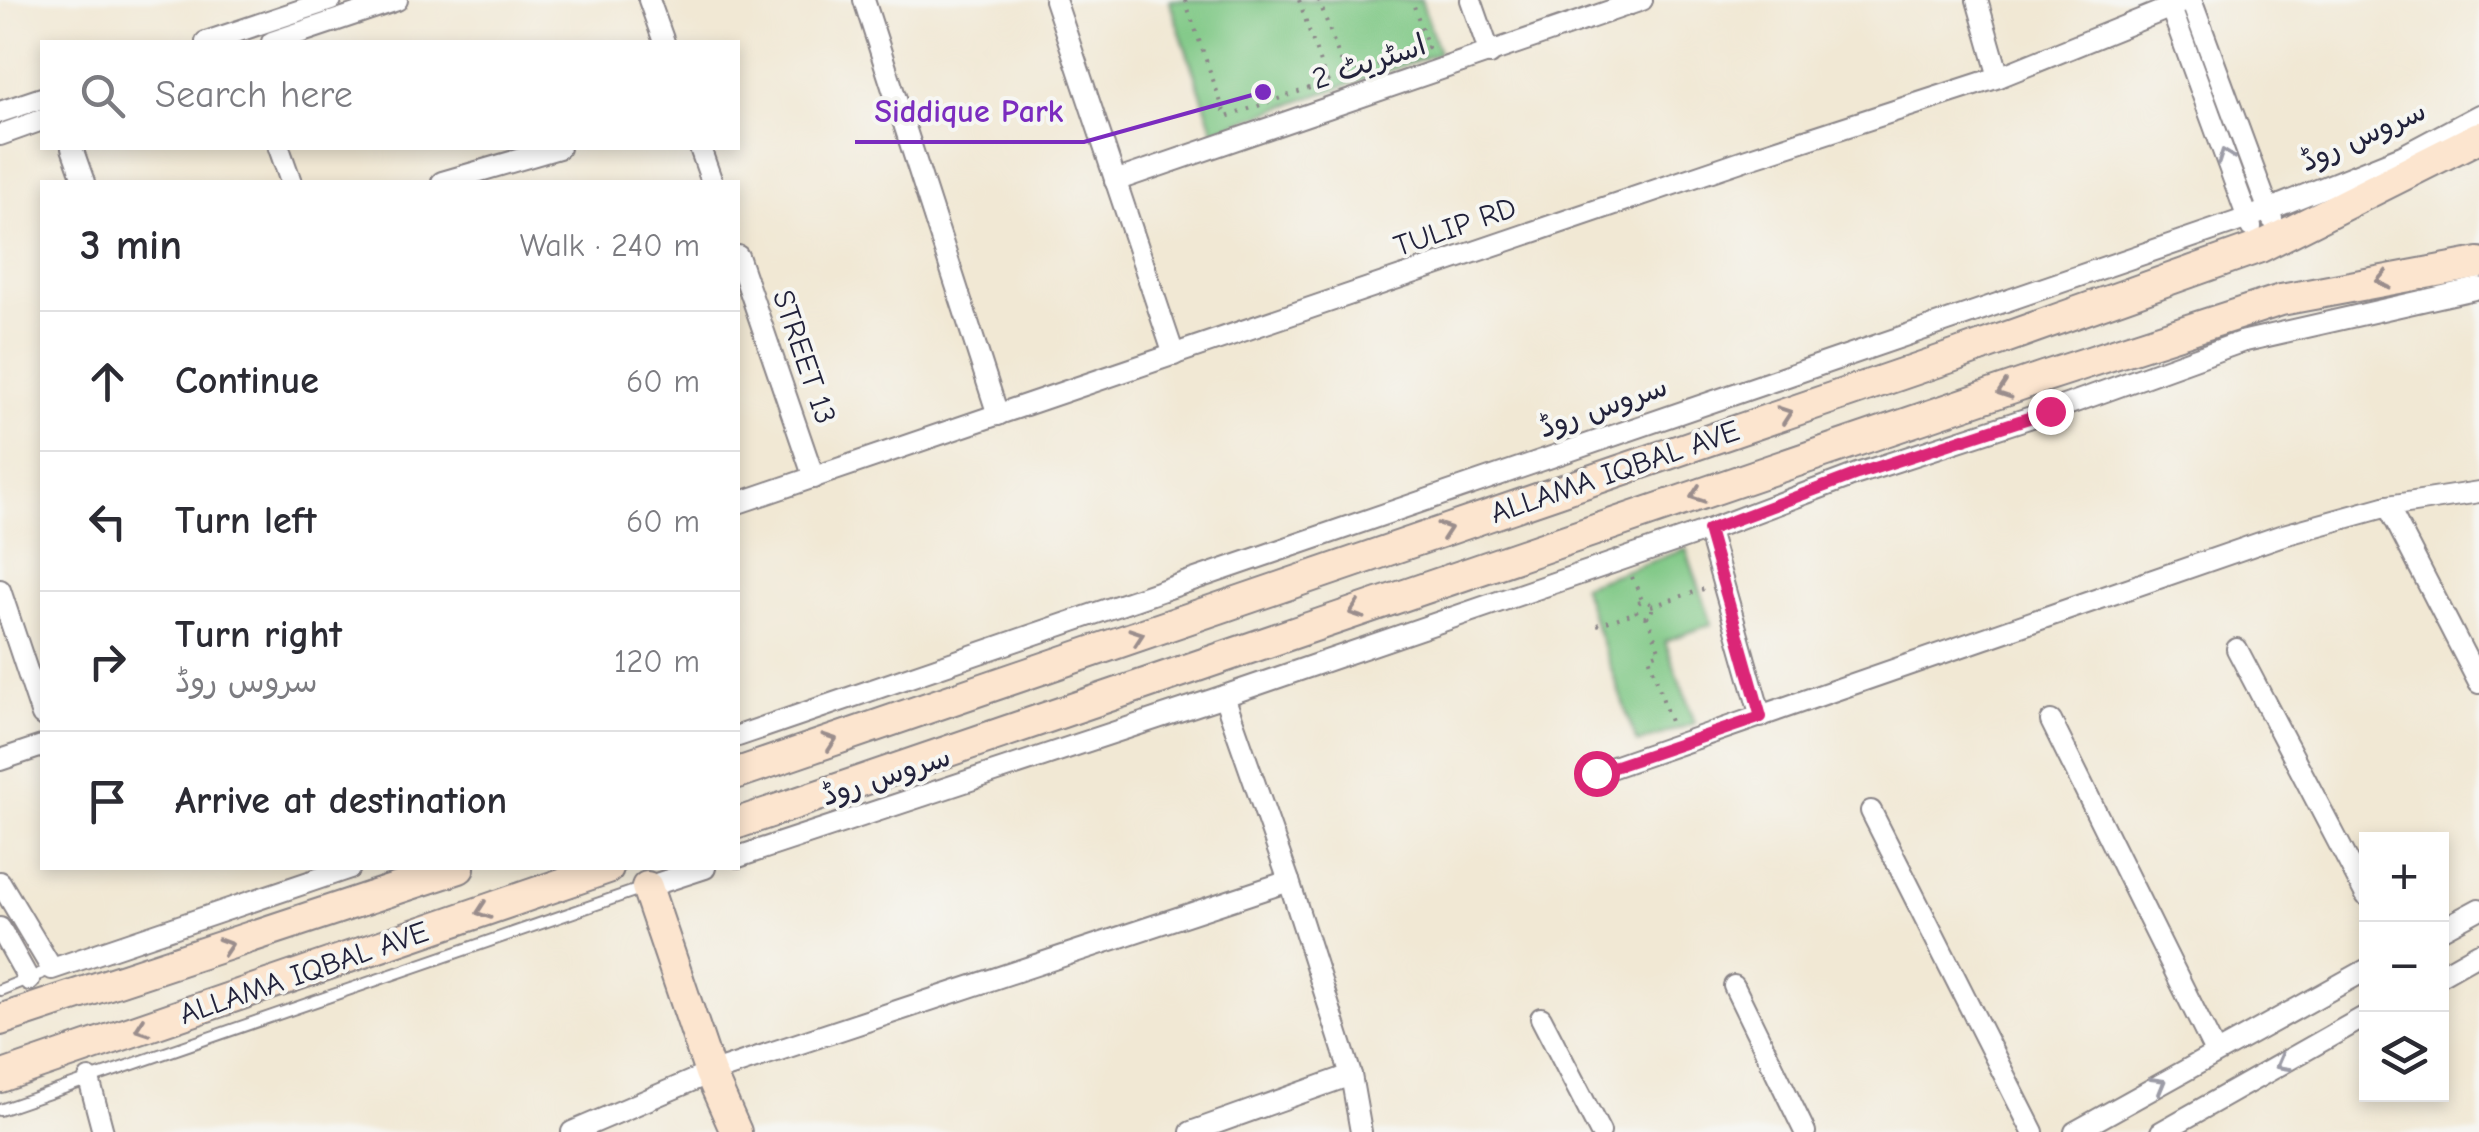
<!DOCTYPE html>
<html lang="en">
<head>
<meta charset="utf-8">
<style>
  :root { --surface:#fff; --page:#f7f7f7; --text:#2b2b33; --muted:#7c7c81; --line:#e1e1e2 }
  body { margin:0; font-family:"Comic Neue","Playpen Sans Arabic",sans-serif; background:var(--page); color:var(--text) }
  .controls { position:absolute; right:30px; bottom:30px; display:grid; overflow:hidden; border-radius:0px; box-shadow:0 5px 15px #0003 }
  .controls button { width:90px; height:90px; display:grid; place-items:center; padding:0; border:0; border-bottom:2px solid var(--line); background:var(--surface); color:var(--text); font:50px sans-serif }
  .stop { position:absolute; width:30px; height:30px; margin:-22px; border:8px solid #db2777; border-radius:50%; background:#fff }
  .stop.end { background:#db2777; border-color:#fff; box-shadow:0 2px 10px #0008 }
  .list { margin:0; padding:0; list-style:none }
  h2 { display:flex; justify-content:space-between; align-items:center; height:130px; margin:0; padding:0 40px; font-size:42px }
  h2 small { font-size:32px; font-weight:400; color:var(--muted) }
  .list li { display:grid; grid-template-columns:65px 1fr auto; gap:30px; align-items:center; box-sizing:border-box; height:140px; padding:0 40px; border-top:2px solid var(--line) }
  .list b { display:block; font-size:38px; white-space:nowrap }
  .list p { margin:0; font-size:32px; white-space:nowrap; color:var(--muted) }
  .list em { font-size:32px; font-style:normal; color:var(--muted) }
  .icon { flex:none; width:55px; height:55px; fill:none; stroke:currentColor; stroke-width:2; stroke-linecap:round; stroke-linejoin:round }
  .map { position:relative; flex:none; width:2479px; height:1132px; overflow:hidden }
  .search { position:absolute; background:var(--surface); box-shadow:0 5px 15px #0003; left:40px; top:40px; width:700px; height:110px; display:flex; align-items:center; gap:25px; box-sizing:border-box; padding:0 35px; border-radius:0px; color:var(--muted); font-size:38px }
  .panel { position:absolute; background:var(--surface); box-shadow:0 5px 15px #0003; left:40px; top:180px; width:700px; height:690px; border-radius:0px }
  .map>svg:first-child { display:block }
  .green { fill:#7fc885; stroke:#507560; stroke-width:2.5 }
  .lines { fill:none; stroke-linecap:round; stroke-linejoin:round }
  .lane-casing { stroke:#8a8588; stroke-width:14 }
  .street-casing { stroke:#8a8588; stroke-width:24 }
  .secondary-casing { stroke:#8a8588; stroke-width:34 }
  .path { stroke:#8a8588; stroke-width:4; stroke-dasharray:2.5 8; stroke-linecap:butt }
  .lane { stroke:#fff; stroke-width:10 }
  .street { stroke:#fff; stroke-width:20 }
  .secondary { stroke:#fce5cf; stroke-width:30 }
  .oneway { stroke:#9c9ca7 }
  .oneway2 { stroke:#9a8d8c }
  .route { stroke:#db2777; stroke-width:12 }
  .labels { text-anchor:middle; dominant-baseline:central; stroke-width:8; stroke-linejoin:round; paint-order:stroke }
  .street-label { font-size:30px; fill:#22223b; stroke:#f6f6f2 }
  .leader { fill:none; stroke:#7b2cbf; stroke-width:4 }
  .callout-dot { fill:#7b2cbf; stroke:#f6f6f2; stroke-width:4 }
  .callout-label { font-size:32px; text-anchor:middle; font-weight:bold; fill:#7b2cbf; stroke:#f6f6f2; stroke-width:8; stroke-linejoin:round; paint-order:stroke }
</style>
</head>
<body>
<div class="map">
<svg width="2479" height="1132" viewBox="0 0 2479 1132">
  <rect width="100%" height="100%" fill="#f6f6f2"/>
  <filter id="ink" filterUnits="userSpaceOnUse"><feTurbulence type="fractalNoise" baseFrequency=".01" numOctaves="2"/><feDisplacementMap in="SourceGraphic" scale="20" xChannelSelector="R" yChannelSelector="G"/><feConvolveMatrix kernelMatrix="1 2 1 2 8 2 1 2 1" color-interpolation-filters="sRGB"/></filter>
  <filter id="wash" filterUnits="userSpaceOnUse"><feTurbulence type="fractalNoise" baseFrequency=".0048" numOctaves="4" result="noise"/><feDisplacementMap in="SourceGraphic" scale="40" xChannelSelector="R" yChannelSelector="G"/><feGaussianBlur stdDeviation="2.25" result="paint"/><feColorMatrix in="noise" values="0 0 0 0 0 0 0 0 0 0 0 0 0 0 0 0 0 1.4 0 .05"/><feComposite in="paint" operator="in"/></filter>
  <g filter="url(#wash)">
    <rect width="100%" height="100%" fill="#f1e8d4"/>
    <g class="green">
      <polygon points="1169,0 1421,0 1439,53 1214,131"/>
      <polygon points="1686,549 1712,624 1665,641 1695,723 1637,743 1582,586"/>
    </g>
  </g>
  <g filter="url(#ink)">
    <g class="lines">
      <defs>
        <g id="lane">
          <polyline points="0,990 52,969"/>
          <polyline points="0,1110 646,887"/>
        </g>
        <g id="street">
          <polyline points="649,0 664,42"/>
          <polyline points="864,0 998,415"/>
          <polyline points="1055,0 1174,355"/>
          <polyline points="1471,0 1490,54"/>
          <polyline points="1977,0 1999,77"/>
          <polyline points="2168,0 2251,227"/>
          <polyline points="2191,0 2272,219"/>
          <polyline points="206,42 331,0"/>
          <polyline points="272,42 397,0"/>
          <polyline points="0,112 42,98"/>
          <polyline points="0,135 42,120"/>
          <polyline points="72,148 84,182"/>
          <polyline points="279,148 291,182"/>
          <polyline points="700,148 712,182"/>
          <polyline points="1115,181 1642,0"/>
          <polyline points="442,182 559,148"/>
          <polyline points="738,256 814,478"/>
          <polyline points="738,503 1747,159 1999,77 2189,0"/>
          <polyline points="2388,506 2479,683"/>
          <polyline points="1708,530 1761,717"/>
          <polyline points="0,590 42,715"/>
          <polyline points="2237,649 2366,895"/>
          <polyline points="1224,696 1289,881 1351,1075 1361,1132"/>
          <polyline points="2051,721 2215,1052"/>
          <polyline points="738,736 2248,218 2402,156 2479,115"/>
          <polyline points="0,760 42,746"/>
          <polyline points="1596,773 2280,536 2388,506 2479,492"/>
          <polyline points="1871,811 2033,1132"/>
          <polyline points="738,857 1224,696 1708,530 1857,474 2050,411 2241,342 2479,288"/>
          <polyline points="0,882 52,969 350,868"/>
          <polyline points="647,887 705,868"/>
          <polyline points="0,928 29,980"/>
          <polyline points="2442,929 2479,909"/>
          <polyline points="2442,974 2479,953"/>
          <polyline points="1734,986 1805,1132"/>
          <polyline points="1541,1018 1600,1132"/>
          <polyline points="89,1079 103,1132"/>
          <polyline points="572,1132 710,1073 1289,881"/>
          <polyline points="1191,1132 1351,1075"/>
          <polyline points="2075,1132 2366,970"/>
          <polyline points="2161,1132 2366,1016"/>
        </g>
        <g id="secondary">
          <polyline points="738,773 1957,355 2260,247 2479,137"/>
          <polyline points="738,823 2043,377 2281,300 2479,263"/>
          <polyline points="647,887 710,1073 736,1132"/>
          <polyline points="0,1020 459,868"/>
          <polyline points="0,1077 608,868"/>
        </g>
      </defs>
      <use href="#lane" class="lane-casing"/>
      <use href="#street" class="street-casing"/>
      <use href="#secondary" class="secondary-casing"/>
      <g class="path">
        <polyline points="1185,0 1226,117 1428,47 1412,0"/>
        <polyline points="1299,0 1326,81"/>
        <polyline points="1319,0 1346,76"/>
        <polyline points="1632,577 1642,600"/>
        <circle cx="1644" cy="609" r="8"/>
        <polyline points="1651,606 1704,589"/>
        <polyline points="1647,616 1660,652 1649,656 1672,728"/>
        <polyline points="1597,625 1637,612"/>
      </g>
      <use href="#lane" class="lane"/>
      <use href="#street" class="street"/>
      <use href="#secondary" class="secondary"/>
    </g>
    <defs><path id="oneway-chevron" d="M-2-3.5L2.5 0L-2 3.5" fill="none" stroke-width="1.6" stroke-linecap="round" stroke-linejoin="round" transform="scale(2.5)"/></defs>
    <g class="oneway">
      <use href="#oneway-chevron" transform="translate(2225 156) rotate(-110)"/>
      <use href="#oneway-chevron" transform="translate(2282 1064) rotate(151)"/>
      <use href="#oneway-chevron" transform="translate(2159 1084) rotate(-30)"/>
    </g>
    <g class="oneway2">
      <use href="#oneway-chevron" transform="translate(2383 280) rotate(169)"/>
      <use href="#oneway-chevron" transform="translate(2004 391) rotate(161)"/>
      <use href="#oneway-chevron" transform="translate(1785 414) rotate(-19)"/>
      <use href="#oneway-chevron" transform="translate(1697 495) rotate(161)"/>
      <use href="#oneway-chevron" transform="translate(1445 530) rotate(-19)"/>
      <use href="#oneway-chevron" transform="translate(1356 611) rotate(161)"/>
      <use href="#oneway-chevron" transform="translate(1137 636) rotate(-19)"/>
      <use href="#oneway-chevron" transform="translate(830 741) rotate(-19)"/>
      <use href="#oneway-chevron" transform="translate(483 911) rotate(161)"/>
      <use href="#oneway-chevron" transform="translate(226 946) rotate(-18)"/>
      <use href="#oneway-chevron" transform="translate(142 1028) rotate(161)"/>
    </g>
  </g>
  <g class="lines" filter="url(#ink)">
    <polyline class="route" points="1596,773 1761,717 1708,530 1857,474 2050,411"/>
  </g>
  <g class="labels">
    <g class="street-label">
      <text transform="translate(1369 62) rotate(-18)">اسٹریٹ 2</text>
      <text transform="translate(2363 136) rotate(-24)">سروس روڈ</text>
      <text transform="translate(1455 227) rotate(-19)">TULIP RD</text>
      <text transform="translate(804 357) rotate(71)">STREET 13</text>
      <text transform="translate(1603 407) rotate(-19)">سروس روڈ</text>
      <text transform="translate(1615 472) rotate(-19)">ALLAMA IQBAL AVE</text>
      <text transform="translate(886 776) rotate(-18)">سروس روڈ</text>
      <text transform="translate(304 973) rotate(-19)">ALLAMA IQBAL AVE</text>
    </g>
  </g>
  <path class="leader" d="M1263 92L1084 142H855"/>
  <circle class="callout-dot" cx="1263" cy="92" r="10"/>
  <g class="callout-label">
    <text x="969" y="122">Siddique Park</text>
  </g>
</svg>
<div class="controls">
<button>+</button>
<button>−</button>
<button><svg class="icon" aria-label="layers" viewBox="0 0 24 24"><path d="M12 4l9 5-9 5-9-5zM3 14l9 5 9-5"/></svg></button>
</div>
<div class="stop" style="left:1596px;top:773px"></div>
<div class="stop end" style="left:2050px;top:411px"></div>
<div class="search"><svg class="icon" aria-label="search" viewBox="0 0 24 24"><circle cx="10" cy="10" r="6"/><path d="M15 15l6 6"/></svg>Search here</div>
<section class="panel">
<h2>3 min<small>Walk · 240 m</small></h2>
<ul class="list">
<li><svg class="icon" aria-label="ahead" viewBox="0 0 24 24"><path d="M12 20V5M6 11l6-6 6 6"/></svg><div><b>Continue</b></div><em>60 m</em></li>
<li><svg class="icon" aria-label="left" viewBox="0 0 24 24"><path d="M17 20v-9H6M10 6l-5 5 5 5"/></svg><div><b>Turn left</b></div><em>60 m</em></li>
<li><svg class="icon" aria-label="right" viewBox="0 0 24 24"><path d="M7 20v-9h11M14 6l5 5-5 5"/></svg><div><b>Turn right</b><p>سروس روڈ</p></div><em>120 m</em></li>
<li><svg class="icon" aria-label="arrive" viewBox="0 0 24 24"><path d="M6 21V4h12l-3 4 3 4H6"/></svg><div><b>Arrive at destination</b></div></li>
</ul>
</section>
</div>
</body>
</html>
